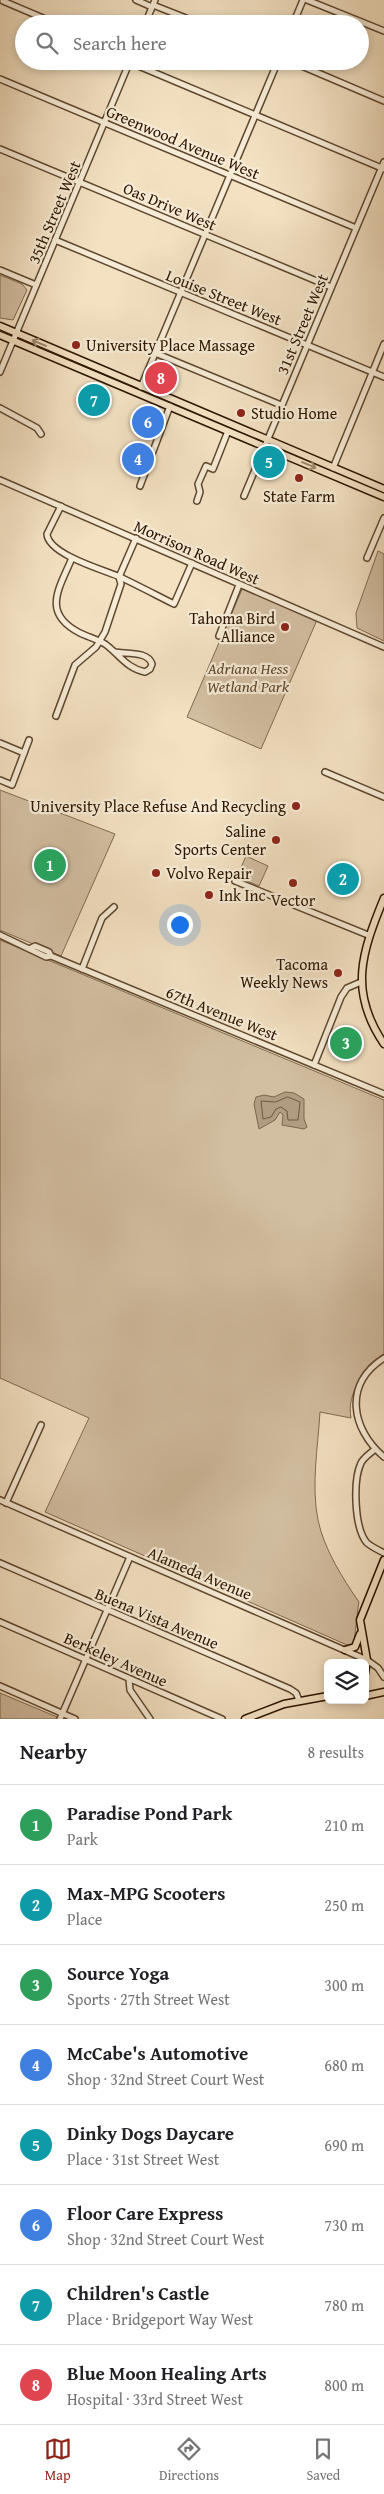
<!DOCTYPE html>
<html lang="en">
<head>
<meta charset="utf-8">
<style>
  :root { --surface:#fff; --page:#f6f6f6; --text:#202124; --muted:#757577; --line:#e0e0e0; --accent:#8f2418 }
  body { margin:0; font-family:"Gentium Book Plus",serif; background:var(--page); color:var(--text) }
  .controls { position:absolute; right:15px; bottom:15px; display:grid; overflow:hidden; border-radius:8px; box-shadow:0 2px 8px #0003 }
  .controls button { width:45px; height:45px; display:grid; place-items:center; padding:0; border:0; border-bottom:1px solid var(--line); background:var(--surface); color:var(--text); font:25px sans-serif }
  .you { position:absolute; left:179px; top:924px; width:18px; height:18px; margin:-12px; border:4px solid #fff; border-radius:50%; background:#1a73e8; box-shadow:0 0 0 8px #1a73e833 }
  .badge { display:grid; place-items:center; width:32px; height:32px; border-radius:50%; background:var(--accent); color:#fff; font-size:16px; font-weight:700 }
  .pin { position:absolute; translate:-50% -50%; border:2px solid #fff; box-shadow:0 1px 5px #0006 }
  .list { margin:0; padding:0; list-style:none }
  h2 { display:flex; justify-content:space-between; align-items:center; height:65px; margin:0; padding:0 20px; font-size:21px }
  h2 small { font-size:16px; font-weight:400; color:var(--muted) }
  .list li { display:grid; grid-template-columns:32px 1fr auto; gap:15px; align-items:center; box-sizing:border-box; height:80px; padding:0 20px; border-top:1px solid var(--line) }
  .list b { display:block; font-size:19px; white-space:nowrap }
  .list p { margin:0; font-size:16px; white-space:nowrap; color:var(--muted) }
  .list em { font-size:16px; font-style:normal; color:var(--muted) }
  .icon { flex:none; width:28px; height:28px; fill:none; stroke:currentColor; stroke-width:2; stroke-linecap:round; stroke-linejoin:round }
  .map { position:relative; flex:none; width:384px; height:1719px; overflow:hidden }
  .search { position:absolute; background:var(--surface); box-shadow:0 2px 8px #0003; left:15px; right:15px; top:15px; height:55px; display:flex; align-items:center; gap:12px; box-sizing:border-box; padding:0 18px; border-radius:28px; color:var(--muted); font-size:19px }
  .sheet { height:705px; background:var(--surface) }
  nav { display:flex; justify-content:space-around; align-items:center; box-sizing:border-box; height:70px; border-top:1px solid var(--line); background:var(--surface); font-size:14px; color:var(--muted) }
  nav a { display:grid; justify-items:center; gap:2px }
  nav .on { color:var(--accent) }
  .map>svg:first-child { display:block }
  .green { fill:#d2bea1; stroke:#806a50 }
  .water { fill:#b09c80; stroke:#7c664d }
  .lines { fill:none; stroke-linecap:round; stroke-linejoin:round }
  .shore { stroke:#6f5840; stroke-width:1 }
  .minor-casing { stroke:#5f4830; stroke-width:8 }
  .major-casing { stroke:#2e1500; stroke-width:9 }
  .minor { stroke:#f7ecd7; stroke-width:5 }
  .major { stroke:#f3e1c2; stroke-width:6 }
  .oneway { stroke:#9a856b }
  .poi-dot { fill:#8f2418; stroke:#f7ecd7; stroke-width:2 }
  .labels { text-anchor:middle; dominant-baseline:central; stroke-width:4.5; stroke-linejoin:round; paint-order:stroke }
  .street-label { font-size:16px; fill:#2e1500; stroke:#f7ecd7 }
  .poi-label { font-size:16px; fill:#2e1500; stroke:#f7ecd7; text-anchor:start }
  .park-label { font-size:16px; font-style:italic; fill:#5f4830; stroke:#f7ecd7 }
</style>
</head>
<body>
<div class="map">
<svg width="384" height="1719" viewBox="0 0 384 1719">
  <rect width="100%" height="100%" fill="#f3e1c2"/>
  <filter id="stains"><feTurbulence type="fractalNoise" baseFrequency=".004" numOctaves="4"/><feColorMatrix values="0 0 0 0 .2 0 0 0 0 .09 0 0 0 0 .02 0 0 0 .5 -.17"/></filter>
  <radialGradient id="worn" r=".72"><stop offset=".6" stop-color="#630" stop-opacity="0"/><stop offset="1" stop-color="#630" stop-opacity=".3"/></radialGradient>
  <g class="green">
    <polygon points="0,275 22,284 27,290 13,320 0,318"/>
    <polygon points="378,551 384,554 384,641 357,628 356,613"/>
    <polygon points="243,587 317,620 261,749 187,717"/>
    <polygon points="0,790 115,834 61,956 0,930"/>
    <polygon points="246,856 268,866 259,886 237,877"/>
    <path d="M0 940 384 1100V1356C365 1369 346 1393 351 1418L320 1412C318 1447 311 1485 318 1520 324 1549 343 1579 359 1602 357 1611 355 1641 353 1644L347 1645 45 1512 89 1418 0 1378Z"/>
    <polygon points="0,1693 57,1717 57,1719 0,1719"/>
  </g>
  <polygon class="water" points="285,1092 294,1093 304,1099 304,1119 307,1127 304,1129 282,1125 283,1115 280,1112 275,1120 259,1129 254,1104 256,1097 264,1095 274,1097"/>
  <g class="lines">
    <polygon class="shore" points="288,1097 300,1102 298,1120 288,1120 287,1111 281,1107 276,1109 271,1117 263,1119 261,1101 275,1102"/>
    <defs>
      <g id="minor">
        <polyline points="136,0 152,7"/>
        <polyline points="307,0 384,31"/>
        <polyline points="3,1 57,24"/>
        <polyline points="153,5 201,24"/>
        <polyline points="145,24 155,0"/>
        <polyline points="293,24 303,0"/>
        <polyline points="290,61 384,101"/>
        <polyline points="129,62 384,169"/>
        <polyline points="0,79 356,228"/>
        <polyline points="0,149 331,287"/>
        <polyline points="55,240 384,377"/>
        <polyline points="0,270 36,285"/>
        <polyline points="155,353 281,405"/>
        <polyline points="0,372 130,61"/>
        <polyline points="141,387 278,61"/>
        <polyline points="0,408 37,428 41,434"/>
        <polyline points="333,468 384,344"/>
        <polyline points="0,480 384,647"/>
        <polyline points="140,486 170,406"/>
        <polyline points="244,496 384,162"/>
        <polyline points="197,501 200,492 198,484 206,466 213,469 228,431"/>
        <path d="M61 506 47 534C48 554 103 570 118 576 137 585 156 595 174 604L192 563"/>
        <path d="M72 558C59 589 41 613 80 633 88 637 97 639 105 644 119 654 126 668 145 672L150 669 152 664C148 651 126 654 115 652"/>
        <polyline points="367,558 384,518"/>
        <polyline points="219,636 239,585"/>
        <polyline points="56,716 75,665 96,647 105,632 121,584 119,577 136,538"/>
        <polyline points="0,743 24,753"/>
        <polyline points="325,772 384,797"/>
        <polyline points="0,780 12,785 29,740"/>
        <polyline points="235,881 368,935"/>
        <polyline points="0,935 46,957 51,956 384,1094"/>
        <polyline points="31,948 35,946 49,952 51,956"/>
        <polyline points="82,969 102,918 114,907"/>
        <polyline points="314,1065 341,997 347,988 361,982"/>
        <path d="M384 1358C343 1384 351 1429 384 1457"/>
        <path d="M375 1449C371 1453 364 1457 361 1463 353 1480 354 1528 367 1543 372 1547 378 1550 384 1553"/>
        <polyline points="0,1500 367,1660 378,1668 384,1677"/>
        <polyline points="6,1503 41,1425"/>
        <polyline points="0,1563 290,1689 296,1693 299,1700"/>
        <polyline points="0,1622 222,1719"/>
        <polyline points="129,1679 130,1690 150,1719"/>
        <polyline points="0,1686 75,1719"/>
        <polyline points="60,1719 130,1557"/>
      </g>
      <g id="major">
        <polyline points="0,326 384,489"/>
        <polyline points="0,335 384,497"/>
        <path d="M384 898C362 952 348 991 384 1044"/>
        <polyline points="345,1650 355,1647 360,1634"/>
        <polyline points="365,1673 367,1660 360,1620 384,1560"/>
        <polyline points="365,1696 384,1692"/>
        <polyline points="245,1719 284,1704 328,1696"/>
      </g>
    </defs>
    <use href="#minor" class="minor-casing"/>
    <use href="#major" class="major-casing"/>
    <use href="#minor" class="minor"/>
    <use href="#major" class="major"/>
  </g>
  <defs><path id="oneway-shaft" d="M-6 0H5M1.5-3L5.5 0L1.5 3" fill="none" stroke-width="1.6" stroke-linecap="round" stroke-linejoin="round" transform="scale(1.25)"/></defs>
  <g class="oneway">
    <use href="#oneway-shaft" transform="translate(39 343) rotate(-157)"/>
    <use href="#oneway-shaft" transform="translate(309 465) rotate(23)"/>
  </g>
  <g class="poi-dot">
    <circle cx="76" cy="345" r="5"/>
    <circle cx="241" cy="413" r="5"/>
    <circle cx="299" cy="478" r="5"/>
    <circle cx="285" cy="627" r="5"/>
    <circle cx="296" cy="806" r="5"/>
    <circle cx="276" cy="840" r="5"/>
    <circle cx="156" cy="873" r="5"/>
    <circle cx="293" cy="883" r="5"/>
    <circle cx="209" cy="895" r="5"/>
    <circle cx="338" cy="973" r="5"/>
  </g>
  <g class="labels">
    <g class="street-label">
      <text transform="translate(183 142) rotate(23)">Greenwood Avenue West</text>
      <text transform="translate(170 206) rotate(23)">Oas Drive West</text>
      <text transform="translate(54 212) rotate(-67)">35th Street West</text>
      <text transform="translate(224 297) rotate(22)">Louise Street West</text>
      <text transform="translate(302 324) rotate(-67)">31st Street West</text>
      <text transform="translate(197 552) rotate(24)">Morrison Road West</text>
      <text transform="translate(222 1013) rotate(22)">67th Avenue West</text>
      <text transform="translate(200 1573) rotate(23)">Alameda Avenue</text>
      <text transform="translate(157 1618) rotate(23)">Buena Vista Avenue</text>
      <text transform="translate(116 1659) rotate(24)">Berkeley Avenue</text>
    </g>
    <g class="poi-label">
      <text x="86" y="345">University Place Massage</text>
      <text x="251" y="413">Studio Home</text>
      <text x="299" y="496" text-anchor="middle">State Farm</text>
      <text x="275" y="618" text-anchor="end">Tahoma Bird<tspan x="275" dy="18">Alliance</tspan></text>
      <text x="286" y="806" text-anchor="end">University Place Refuse And Recycling</text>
      <text x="266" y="831" text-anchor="end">Saline<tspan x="266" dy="18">Sports Center</tspan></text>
      <text x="166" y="873">Volvo Repair</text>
      <text x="219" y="895">Ink Inc</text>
      <text x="293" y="900" text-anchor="middle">Vector</text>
      <text x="328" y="964" text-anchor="end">Tacoma<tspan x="328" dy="18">Weekly News</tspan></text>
    </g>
    <g class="park-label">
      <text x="248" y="668">Adriana Hess<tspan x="248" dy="18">Wetland Park</tspan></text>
    </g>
  </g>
  <rect width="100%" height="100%" filter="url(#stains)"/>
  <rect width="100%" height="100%" fill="url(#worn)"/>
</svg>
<div class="controls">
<button><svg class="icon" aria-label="layers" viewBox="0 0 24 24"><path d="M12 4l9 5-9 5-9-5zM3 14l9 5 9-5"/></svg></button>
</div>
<div class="you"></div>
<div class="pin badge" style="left:50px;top:865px;background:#2e9e5b">1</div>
<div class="pin badge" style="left:343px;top:879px;background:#0f9aa8">2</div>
<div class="pin badge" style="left:346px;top:1043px;background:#2e9e5b">3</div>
<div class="pin badge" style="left:138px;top:459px;background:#3f7fe0">4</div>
<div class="pin badge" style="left:269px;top:462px;background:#0f9aa8">5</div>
<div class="pin badge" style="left:148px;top:422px;background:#3f7fe0">6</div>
<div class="pin badge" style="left:94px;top:400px;background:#0f9aa8">7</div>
<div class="pin badge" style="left:161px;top:378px;background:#e0444e">8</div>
<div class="search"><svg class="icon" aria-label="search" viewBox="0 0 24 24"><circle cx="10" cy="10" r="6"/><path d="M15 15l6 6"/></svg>Search here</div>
</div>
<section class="sheet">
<h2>Nearby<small>8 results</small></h2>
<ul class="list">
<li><span class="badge" style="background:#2e9e5b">1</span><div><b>Paradise Pond Park</b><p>Park</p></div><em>210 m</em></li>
<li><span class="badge" style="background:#0f9aa8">2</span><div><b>Max-MPG Scooters</b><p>Place</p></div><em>250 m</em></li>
<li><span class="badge" style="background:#2e9e5b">3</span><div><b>Source Yoga</b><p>Sports · 27th Street West</p></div><em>300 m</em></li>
<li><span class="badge" style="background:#3f7fe0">4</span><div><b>McCabe's Automotive</b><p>Shop · 32nd Street Court West</p></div><em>680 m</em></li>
<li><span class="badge" style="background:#0f9aa8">5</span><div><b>Dinky Dogs Daycare</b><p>Place · 31st Street West</p></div><em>690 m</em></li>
<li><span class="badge" style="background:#3f7fe0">6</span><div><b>Floor Care Express</b><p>Shop · 32nd Street Court West</p></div><em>730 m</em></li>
<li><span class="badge" style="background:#0f9aa8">7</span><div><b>Children's Castle</b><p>Place · Bridgeport Way West</p></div><em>780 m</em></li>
<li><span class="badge" style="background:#e0444e">8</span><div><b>Blue Moon Healing Arts</b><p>Hospital · 33rd Street West</p></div><em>800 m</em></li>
</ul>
</section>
<nav>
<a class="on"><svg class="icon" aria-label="map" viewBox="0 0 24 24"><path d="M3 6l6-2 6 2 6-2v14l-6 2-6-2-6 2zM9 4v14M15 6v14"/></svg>Map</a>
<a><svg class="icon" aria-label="directions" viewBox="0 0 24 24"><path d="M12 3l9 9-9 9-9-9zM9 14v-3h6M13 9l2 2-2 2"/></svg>Directions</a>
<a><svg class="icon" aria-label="saved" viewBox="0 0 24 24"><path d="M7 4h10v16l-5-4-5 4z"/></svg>Saved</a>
</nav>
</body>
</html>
